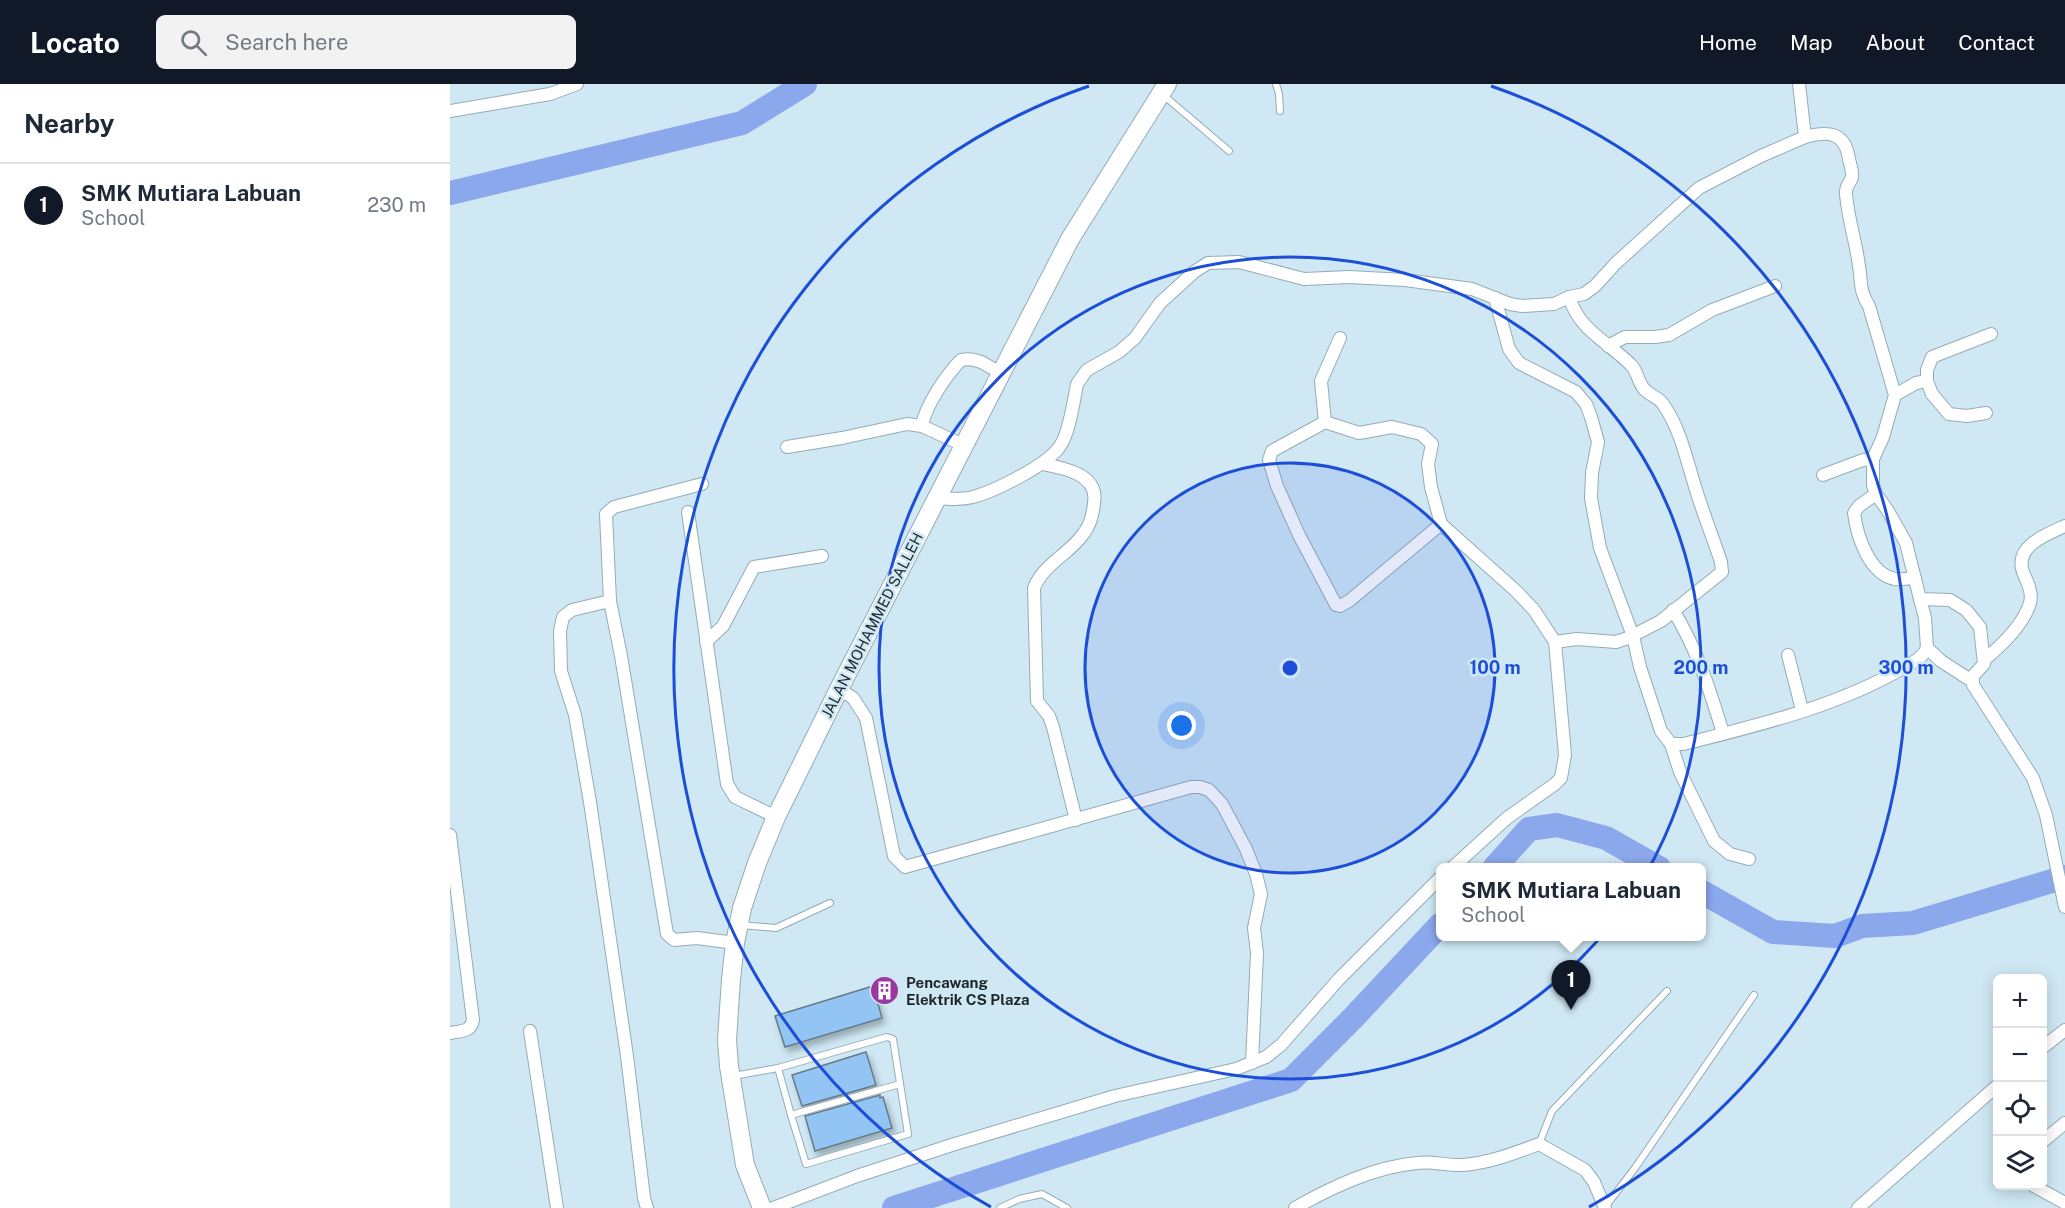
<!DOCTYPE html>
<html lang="en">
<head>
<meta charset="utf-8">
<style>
  :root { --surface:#fff; --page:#f2f2f3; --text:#1f2937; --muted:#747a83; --line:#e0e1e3; --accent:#111827 }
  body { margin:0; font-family:"Public Sans",sans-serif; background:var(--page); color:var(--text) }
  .controls { position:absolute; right:18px; bottom:18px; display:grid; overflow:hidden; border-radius:9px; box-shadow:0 3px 15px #0003 }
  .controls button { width:54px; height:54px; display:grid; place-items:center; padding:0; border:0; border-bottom:2px solid var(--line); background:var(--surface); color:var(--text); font:30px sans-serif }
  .you { position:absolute; left:732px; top:642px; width:21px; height:21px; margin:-15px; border:4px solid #fff; border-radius:50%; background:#1a73e8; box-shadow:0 0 0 9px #1a73e833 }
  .badge { display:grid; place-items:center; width:39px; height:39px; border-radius:50%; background:var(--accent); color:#fff; font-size:20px; font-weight:700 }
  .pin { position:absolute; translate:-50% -50px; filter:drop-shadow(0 2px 3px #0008) }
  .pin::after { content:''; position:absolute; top:32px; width:21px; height:18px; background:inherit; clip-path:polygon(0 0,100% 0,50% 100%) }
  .popup { position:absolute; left:986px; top:779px; width:270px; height:78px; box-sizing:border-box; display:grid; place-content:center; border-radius:9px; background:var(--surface); filter:drop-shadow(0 2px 4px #0005); font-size:20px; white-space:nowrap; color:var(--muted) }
  .popup b { font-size:22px; color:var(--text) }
  .popup::after { content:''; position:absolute; left:50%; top:100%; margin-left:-12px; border:12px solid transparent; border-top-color:var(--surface) }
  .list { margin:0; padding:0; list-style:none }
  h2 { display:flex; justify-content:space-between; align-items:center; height:78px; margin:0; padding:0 24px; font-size:26px }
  h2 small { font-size:20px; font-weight:400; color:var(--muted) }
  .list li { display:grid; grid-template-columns:39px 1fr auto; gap:18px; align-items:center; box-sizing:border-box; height:84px; padding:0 24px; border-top:2px solid var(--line) }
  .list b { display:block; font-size:22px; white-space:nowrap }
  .list p { margin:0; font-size:20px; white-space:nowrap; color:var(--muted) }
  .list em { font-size:20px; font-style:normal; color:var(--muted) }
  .icon { flex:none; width:33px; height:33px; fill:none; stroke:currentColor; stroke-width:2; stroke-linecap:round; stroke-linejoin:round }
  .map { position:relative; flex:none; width:1615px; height:1124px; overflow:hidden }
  header { display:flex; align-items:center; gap:36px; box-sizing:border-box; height:84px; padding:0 30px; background:var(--accent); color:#fff }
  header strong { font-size:28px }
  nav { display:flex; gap:33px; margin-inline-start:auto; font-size:21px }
  .search { width:420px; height:54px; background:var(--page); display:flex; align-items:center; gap:15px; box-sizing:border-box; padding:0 21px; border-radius:9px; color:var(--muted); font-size:22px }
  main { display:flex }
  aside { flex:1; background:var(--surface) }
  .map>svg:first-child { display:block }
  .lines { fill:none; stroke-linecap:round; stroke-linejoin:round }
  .river { stroke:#8ba8ed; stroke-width:24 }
  .building { fill:#92c5f3; stroke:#687988; stroke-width:1.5; filter:url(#shadow) }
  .lane-casing { stroke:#94acb6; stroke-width:8 }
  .street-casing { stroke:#94acb6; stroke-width:14 }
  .secondary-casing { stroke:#94acb6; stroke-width:20 }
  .lane { stroke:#fff; stroke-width:6 }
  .street { stroke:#fff; stroke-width:12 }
  .secondary { stroke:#fff; stroke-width:18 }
  .ring { fill:none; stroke:#1d4ed8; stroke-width:3 }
  .labels { text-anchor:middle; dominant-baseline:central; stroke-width:5; stroke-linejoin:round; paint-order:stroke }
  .street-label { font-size:15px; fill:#1e272c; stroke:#cfe8f4 }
  .poi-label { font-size:15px; font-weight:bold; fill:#1e272c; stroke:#cfe8f4; text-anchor:start }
  .centre { fill:#1d4ed8; stroke:#cfe8f4; stroke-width:3 }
  .ring-label { font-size:18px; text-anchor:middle; font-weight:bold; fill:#1d4ed8; stroke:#cfe8f4; stroke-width:5; stroke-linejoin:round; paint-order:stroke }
</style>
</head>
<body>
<header>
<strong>Locato</strong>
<div class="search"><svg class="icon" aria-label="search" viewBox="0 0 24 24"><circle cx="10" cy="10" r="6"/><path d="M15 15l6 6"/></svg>Search here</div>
<nav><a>Home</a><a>Map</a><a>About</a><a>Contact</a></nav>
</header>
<main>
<aside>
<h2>Nearby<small></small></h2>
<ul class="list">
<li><span class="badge">1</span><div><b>SMK Mutiara Labuan</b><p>School</p></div><em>230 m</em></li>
</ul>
</aside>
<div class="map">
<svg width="1615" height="1124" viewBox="0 0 1615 1124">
  <defs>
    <filter id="shadow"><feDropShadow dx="3" dy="5" stdDeviation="3" flood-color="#0004"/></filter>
  </defs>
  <rect width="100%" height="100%" fill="#cfe8f4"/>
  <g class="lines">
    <g class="river">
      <polyline points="0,109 292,39 355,0"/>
      <polyline points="1044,784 1079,745 1107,741 1156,754 1209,784"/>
      <polyline points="1252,808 1323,848 1385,852 1412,842 1463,839 1615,793"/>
      <polyline points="444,1124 841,996 903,934 990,841"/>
    </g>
  </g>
  <g class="building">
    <polygon points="423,902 432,934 335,963 325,932"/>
    <polygon points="416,968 426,1001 352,1022 342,991"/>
    <polygon points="430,1011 430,1014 433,1013 442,1044 365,1067 355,1032"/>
  </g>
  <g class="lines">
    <defs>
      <g id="lane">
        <polyline points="826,0 829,10 830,27"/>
        <polyline points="712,10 779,67"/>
        <polyline points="290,841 326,844 380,819"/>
        <polyline points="328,984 437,953 443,955 458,1050 356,1080 341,1031"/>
        <polyline points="283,992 328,984 341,1031 450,1000"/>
        <polyline points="1089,1060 1102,1027 1217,907"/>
        <polyline points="1155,1123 1185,1084 1304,911"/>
        <polyline points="550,1124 569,1115 592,1110 617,1124"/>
      </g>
      <g id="street">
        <polyline points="1349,0 1355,53"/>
        <polyline points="0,27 100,10 127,0"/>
        <polyline points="1045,214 1059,265 1069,279 1126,308 1136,320 1141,333 1148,358 1142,389 1141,414 1150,464 1183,552 1190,583 1211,647 1221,660 1230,688 1264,757 1280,770 1299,775"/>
        <polyline points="890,254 871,297 875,338 822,367 819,376 827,402 849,451 886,521 890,522 899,517 991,440"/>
        <polyline points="1158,262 1175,253 1205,253 1219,251 1262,226 1325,202"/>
        <polyline points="1477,297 1482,310 1499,330 1517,332 1536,329"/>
        <polyline points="1445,311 1466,299 1477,297 1477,286 1482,273 1541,250"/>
        <polyline points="875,338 909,349 942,343 971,350 982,360 978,380 981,403 991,440 1066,507 1084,526 1105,558 1115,671 1111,694 1105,700 1057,734 1002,784"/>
        <polyline points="472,342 513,361"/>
        <path d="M337 363 392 354 457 340 472 342C475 322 497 290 511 276 527 272 539 283 552 290"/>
        <path d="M592 380C614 384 649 390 644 419 643 429 641 440 634 449 620 470 594 479 584 504L587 617 599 632 603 643 626 736"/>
        <polyline points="1373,391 1413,376 1423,375"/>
        <polyline points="252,400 164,423 156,430 160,517 171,572 217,850 224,856 247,854 285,859"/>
        <path d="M1426 410 1409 422 1404 429C1407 452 1419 490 1445 495 1451 496 1459 494 1465 494"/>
        <path d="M486 414C499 415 511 416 523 413 545 407 598 381 610 362 619 350 624 316 627 300L637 286 669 268 685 254 710 219 744 188 758 179 789 178 854 195 899 193 955 196 1022 205 1060 220 1072 222 1104 220 1119 213 1134 210 1145 202 1166 179 1249 104 1311 72 1355 53C1377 47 1395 47 1399 75 1400 80 1403 88 1402 93 1400 100 1395 102 1396 110 1398 135 1406 158 1409 182 1412 200 1409 206 1419 222L1445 311 1433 353 1423 375V401L1426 410 1438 427 1456 459 1470 515 1500 516 1516 526 1530 543 1534 580 1523 592V601L1583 694 1596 731 1615 823"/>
        <polyline points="238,428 277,700 285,713 326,733"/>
        <polyline points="160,517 122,526 113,533 110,547 111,587 125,631 140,718 177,972 194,1114 197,1124"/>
        <path d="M1223 526C1248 567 1259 604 1273 649"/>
        <polyline points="256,558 273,542 304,483 372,472"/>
        <path d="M1105 558 1127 555 1166 558 1178 554 1211 537 1272 488 1271 478C1262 451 1251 424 1243 396 1235 369 1229 343 1213 320 1208 313 1201 312 1195 306 1188 299 1188 289 1182 282 1158 257 1130 248 1119 213"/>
        <polyline points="1477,564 1491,577 1522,597"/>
        <polyline points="1338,571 1352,626"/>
        <path d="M1534 576C1551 562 1573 542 1580 519 1583 508 1577 498 1573 488 1564 462 1597 450 1615 442"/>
        <polyline points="389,605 403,614 416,634 444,772 455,783 741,703 750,703 759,706 772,720 796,765 806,790 811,810 804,844 807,869 802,979"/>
        <path d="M1221 660H1234C1308 641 1386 623 1453 584 1462 579 1473 574 1477 564L1475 534 1470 515"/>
        <path d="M0 751 23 936C21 948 11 947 0 949"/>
        <polyline points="80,947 107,1124"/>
        <polyline points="1592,964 1615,946"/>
        <polyline points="1592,1058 1615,1039"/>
        <polyline points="1584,1102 1615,1119"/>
        <polyline points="323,1124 407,1092 505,1060 665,1012 786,985 816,973 831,961 889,895 990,794"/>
        <path d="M845 1124C882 1103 924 1083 967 1079 982 1077 998 1082 1013 1081 1039 1079 1065 1069 1089 1060L1135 1086 1144 1098 1155 1124"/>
        <polyline points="1408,1124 1548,1001"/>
      </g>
      <polyline id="secondary" points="312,1124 295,1081 279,982 277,956 281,895 285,859 292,824 307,779 326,733 389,605 620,155 717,0"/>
    </defs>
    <use href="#lane" class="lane-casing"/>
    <use href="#street" class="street-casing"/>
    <use href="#secondary" class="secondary-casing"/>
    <use href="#lane" class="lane"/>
    <use href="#street" class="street"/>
    <use href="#secondary" class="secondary"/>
  </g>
  <circle cx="840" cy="584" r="205" fill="#1d4ed8" fill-opacity=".12"/>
  <g class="ring">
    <circle cx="840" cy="584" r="205"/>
    <circle cx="840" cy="584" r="411"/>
    <path d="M541 1123A616 616 0 0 1 639 2M1041 2A616 616 0 0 1 1139 1123"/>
  </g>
  <defs>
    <symbol id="building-disc" viewBox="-11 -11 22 22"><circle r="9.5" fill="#9a389f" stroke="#cfe8f4"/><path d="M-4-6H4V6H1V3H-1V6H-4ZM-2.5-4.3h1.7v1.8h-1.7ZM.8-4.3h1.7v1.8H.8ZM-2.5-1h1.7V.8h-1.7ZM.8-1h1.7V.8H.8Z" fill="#fff"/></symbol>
  </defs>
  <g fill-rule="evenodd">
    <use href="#building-disc" x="418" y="890" width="33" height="33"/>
  </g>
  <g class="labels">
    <g class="street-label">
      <text transform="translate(422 541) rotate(-63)">JALAN MOHAMMED SALLEH</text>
    </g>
    <g class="poi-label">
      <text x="456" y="898">Pencawang<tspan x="456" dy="17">Elektrik CS Plaza</tspan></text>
    </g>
  </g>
  <circle cx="840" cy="584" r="9" class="centre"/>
  <g class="ring-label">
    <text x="1045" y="590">100 m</text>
    <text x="1251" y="590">200 m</text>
    <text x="1456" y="590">300 m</text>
  </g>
</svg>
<div class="controls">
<button>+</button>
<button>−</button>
<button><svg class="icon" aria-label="locate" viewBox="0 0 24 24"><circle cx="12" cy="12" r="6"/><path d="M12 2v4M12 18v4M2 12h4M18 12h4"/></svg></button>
<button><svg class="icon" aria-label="layers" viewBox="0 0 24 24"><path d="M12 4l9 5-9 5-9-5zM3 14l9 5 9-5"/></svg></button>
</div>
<div class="you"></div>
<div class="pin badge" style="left:1121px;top:926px">1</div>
<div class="popup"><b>SMK Mutiara Labuan</b>School</div>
</div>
</main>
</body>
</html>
